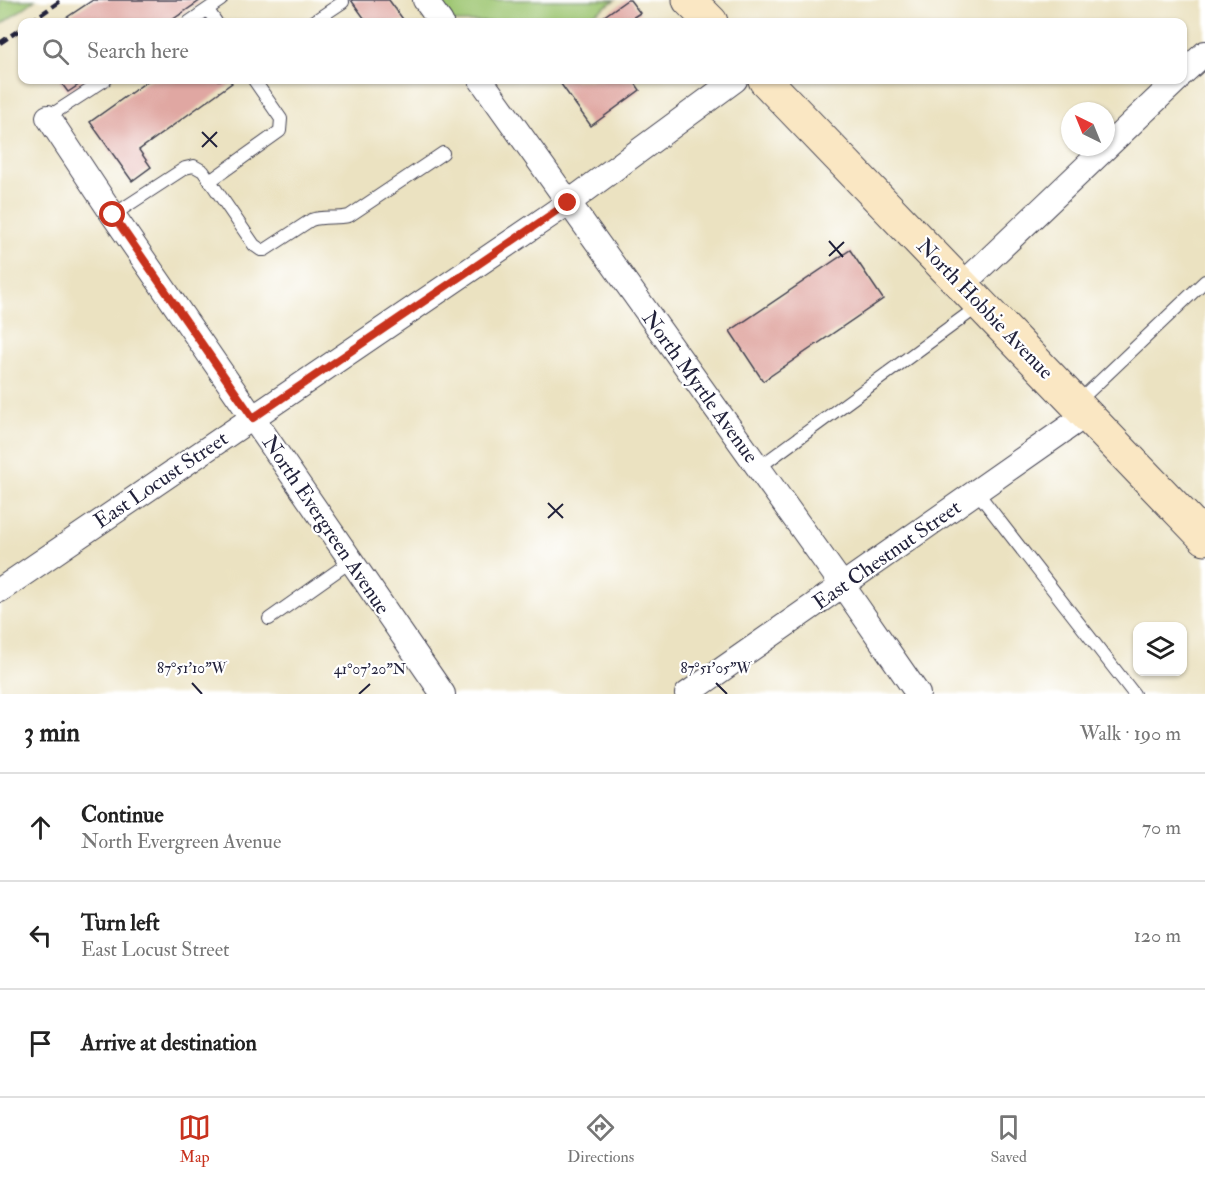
<!DOCTYPE html>
<html lang="en">
<head>
<meta charset="utf-8">
<style>
  :root { --surface:#fff; --page:#f6f6f6; --text:#222; --muted:#767676; --line:#e0e0e0; --accent:#c8321e }
  body { margin:0; font-family:"IM FELL Double Pica",serif; background:var(--page); color:var(--text) }
  .controls { position:absolute; right:18px; bottom:18px; display:grid; overflow:hidden; border-radius:12px; box-shadow:0 2px 4px #0004 }
  .controls button { width:54px; height:54px; display:grid; place-items:center; padding:0; border:0; border-bottom:2px solid var(--line); background:var(--surface); color:var(--text); font:30px sans-serif }
  .compass { position:absolute; left:1061px; top:102px; width:54px; height:54px; border-radius:50%; background:var(--surface); box-shadow:0 2px 4px #0004; rotate:317deg }
  .stop { position:absolute; width:18px; height:18px; margin:-14px; border:4px solid #c8321e; border-radius:50%; background:#fff }
  .stop.end { background:#c8321e; border-color:#fff; box-shadow:0 2px 6px #0008 }
  .list { margin:0; padding:0; list-style:none }
  h2 { display:flex; justify-content:space-between; align-items:center; height:78px; margin:0; padding:0 24px; font-size:26px }
  h2 small { font-size:20px; font-weight:400; color:var(--muted) }
  .list li { display:grid; grid-template-columns:39px 1fr auto; gap:18px; align-items:center; box-sizing:border-box; height:108px; padding:0 24px; border-top:2px solid var(--line) }
  .list b { display:block; font-size:22px; white-space:nowrap }
  .list p { margin:0; font-size:20px; white-space:nowrap; color:var(--muted) }
  .list em { font-size:20px; font-style:normal; color:var(--muted) }
  .icon { flex:none; width:33px; height:33px; fill:none; stroke:currentColor; stroke-width:2; stroke-linecap:round; stroke-linejoin:round }
  .map { position:relative; flex:none; width:1205px; height:694px; overflow:hidden }
  .search { position:absolute; background:var(--surface); box-shadow:0 2px 4px #0004; left:18px; right:18px; top:18px; height:66px; display:flex; align-items:center; gap:15px; box-sizing:border-box; padding:0 21px; border-radius:12px; color:var(--muted); font-size:22px }
  .sheet { height:402px; background:var(--surface) }
  nav { display:flex; justify-content:space-around; align-items:center; box-sizing:border-box; height:84px; border-top:2px solid var(--line); background:var(--surface); font-size:16px; color:var(--muted) }
  nav a { display:grid; justify-items:center; gap:3px }
  nav .on { color:var(--accent) }
  .map>svg:first-child { display:block }
  .green { fill:#9ec672; stroke:#607456; stroke-width:1.5 }
  .building { fill:#e0a7a2 }
  .lines { fill:none; stroke-linecap:round; stroke-linejoin:round }
  .lane-casing { stroke:#403f4f; stroke-width:14 }
  .street-casing { stroke:#403f4f; stroke-width:26 }
  .secondary-casing { stroke:#403f4f; stroke-width:35 }
  .lane { stroke:#fff; stroke-width:12 }
  .street { stroke:#fff; stroke-width:24 }
  .secondary { stroke:#fae7c3; stroke-width:33 }
  .rail { stroke:#22223b; stroke-width:4.5; stroke-dasharray:9 4.5; stroke-linecap:butt }
  .route { stroke:#c8321e; stroke-width:8 }
  .ticks { fill:none; stroke:#22223b; stroke-width:2 }
  .labels { text-anchor:middle; dominant-baseline:central; stroke-width:4.5; stroke-linejoin:round; paint-order:stroke }
  .street-label { font-size:21px; fill:#22223b; stroke:#fff }
  .ticks-label { font-size:15px; text-anchor:middle; fill:#22223b; stroke:#fff; stroke-width:4.5; stroke-linejoin:round; paint-order:stroke }
</style>
</head>
<body>
<div class="map">
<svg width="1205" height="694" viewBox="0 0 1205 694">
  <rect width="100%" height="100%" fill="#fff"/>
  <filter id="ink" filterUnits="userSpaceOnUse"><feTurbulence type="fractalNoise" baseFrequency=".0167" numOctaves="2"/><feDisplacementMap in="SourceGraphic" scale="12" xChannelSelector="R" yChannelSelector="G"/><feConvolveMatrix kernelMatrix="1 2 1 2 8 2 1 2 1" color-interpolation-filters="sRGB"/></filter>
  <filter id="wash" filterUnits="userSpaceOnUse"><feTurbulence type="fractalNoise" baseFrequency=".008" numOctaves="4" result="noise"/><feDisplacementMap in="SourceGraphic" scale="24" xChannelSelector="R" yChannelSelector="G"/><feGaussianBlur stdDeviation="1.35" result="paint"/><feColorMatrix in="noise" values="0 0 0 0 0 0 0 0 0 0 0 0 0 0 0 0 0 1.4 0 .05"/><feComposite in="paint" operator="in"/></filter>
  <g filter="url(#wash)">
    <rect width="100%" height="100%" fill="#ebe2c1"/>
    <g class="green">
      <polygon points="0,0 35,0 0,25"/>
      <polygon points="434,0 615,0 582,22 450,22"/>
    </g>
    <g id="blocks">
      <g class="building">
        <polygon points="93,0 201,0 169,22 60,22"/>
        <polygon points="351,0 389,0 405,22 367,22"/>
        <polygon points="627,0 630,0 640,13 626,22 596,22"/>
        <polygon points="59,80 86,80 68,92"/>
        <polygon points="149,80 229,80 232,83 139,150 151,167 132,181 90,122"/>
        <polygon points="558,80 633,80 640,90 591,126"/>
        <polygon points="850,250 883,299 763,381 730,331"/>
      </g>
    </g>
  </g>
  <g filter="url(#ink)">
    <use href="#blocks" fill-opacity="0" stroke="#403f4f" stroke-width="1.5"/>
    <g class="lines">
      <defs>
        <g id="lane">
          <polyline points="208,10 216,22"/>
          <polyline points="189,22 221,0"/>
          <polyline points="313,22 343,2"/>
          <polyline points="48,117 105,80"/>
          <polyline points="210,181 280,131 281,119 254,80"/>
          <path d="M113 215 185 168 194 166 203 171 210 181 254 245 261 250H265L311 220C323 216 336 219 349 216L443 153"/>
          <polyline points="1077,403 1205,281"/>
          <polyline points="758,468 980,305"/>
          <polyline points="977,492 1134,694"/>
          <polyline points="269,619 351,561"/>
        </g>
        <g id="street">
          <polyline points="425,0 441,22"/>
          <polyline points="1182,74 1205,53"/>
          <polyline points="481,80 843,586 918,694"/>
          <polyline points="48,117 113,215 443,694"/>
          <polyline points="962,285 1177,80"/>
          <polyline points="0,590 568,203 735,80"/>
          <polyline points="687,694 1087,414"/>
        </g>
        <g id="secondary">
          <polyline points="689,0 711,22"/>
          <polyline points="765,80 1205,538"/>
        </g>
      </defs>
      <use href="#lane" class="lane-casing"/>
      <use href="#street" class="street-casing"/>
      <use href="#secondary" class="secondary-casing"/>
      <use href="#lane" class="lane"/>
      <use href="#street" class="street"/>
      <use href="#secondary" class="secondary"/>
      <g class="rail">
        <polyline points="30,22 62,0"/>
        <polyline points="0,43 22,28"/>
      </g>
    </g>
  </g>
  <g class="lines" filter="url(#ink)">
    <polyline class="route" points="113,215 253,418 568,203"/>
  </g>
  <path class="ticks" d="M202 132 217 147M202 147 217 132M829 241 843 257M829 256 844 242M548 503 563 518M548 518 563 504M192 683 202 694M716 683 727 694M359 694 370 684"/>
  <g class="labels">
    <g class="street-label">
      <text transform="translate(985 309) rotate(46)">North Hobbie Avenue</text>
      <text transform="translate(700 387) rotate(54)">North Myrtle Avenue</text>
      <text transform="translate(161 480) rotate(-34)">East Locust Street</text>
      <text transform="translate(326 525) rotate(56)">North Evergreen Avenue</text>
      <text transform="translate(887 555) rotate(-35)">East Chestnut Street</text>
    </g>
  </g>
  <g class="ticks-label">
    <text x="192" y="673">87°51'10"W</text>
    <text x="716" y="673">87°51'05"W</text>
    <text x="370" y="674">41°07'20"N</text>
  </g>
</svg>
<div class="controls">
<button><svg class="icon" aria-label="layers" viewBox="0 0 24 24"><path d="M12 4l9 5-9 5-9-5zM3 14l9 5 9-5"/></svg></button>
</div>
<svg class="compass" viewBox="-18 -18 36 36"><path d="M0-13l5 13h-10z" fill="#e53935"/><path d="M0 13l5-13h-10z" fill="#767676"/></svg>
<div class="stop" style="left:113px;top:215px"></div>
<div class="stop end" style="left:568px;top:203px"></div>
<div class="search"><svg class="icon" aria-label="search" viewBox="0 0 24 24"><circle cx="10" cy="10" r="6"/><path d="M15 15l6 6"/></svg>Search here</div>
</div>
<section class="sheet">
<h2>3 min<small>Walk · 190 m</small></h2>
<ul class="list">
<li><svg class="icon" aria-label="ahead" viewBox="0 0 24 24"><path d="M12 20V5M6 11l6-6 6 6"/></svg><div><b>Continue</b><p>North Evergreen Avenue</p></div><em>70 m</em></li>
<li><svg class="icon" aria-label="left" viewBox="0 0 24 24"><path d="M17 20v-9H6M10 6l-5 5 5 5"/></svg><div><b>Turn left</b><p>East Locust Street</p></div><em>120 m</em></li>
<li><svg class="icon" aria-label="arrive" viewBox="0 0 24 24"><path d="M6 21V4h12l-3 4 3 4H6"/></svg><div><b>Arrive at destination</b></div></li>
</ul>
</section>
<nav>
<a class="on"><svg class="icon" aria-label="map" viewBox="0 0 24 24"><path d="M3 6l6-2 6 2 6-2v14l-6 2-6-2-6 2zM9 4v14M15 6v14"/></svg>Map</a>
<a><svg class="icon" aria-label="directions" viewBox="0 0 24 24"><path d="M12 3l9 9-9 9-9-9zM9 14v-3h6M13 9l2 2-2 2"/></svg>Directions</a>
<a><svg class="icon" aria-label="saved" viewBox="0 0 24 24"><path d="M7 4h10v16l-5-4-5 4z"/></svg>Saved</a>
</nav>
</body>
</html>
